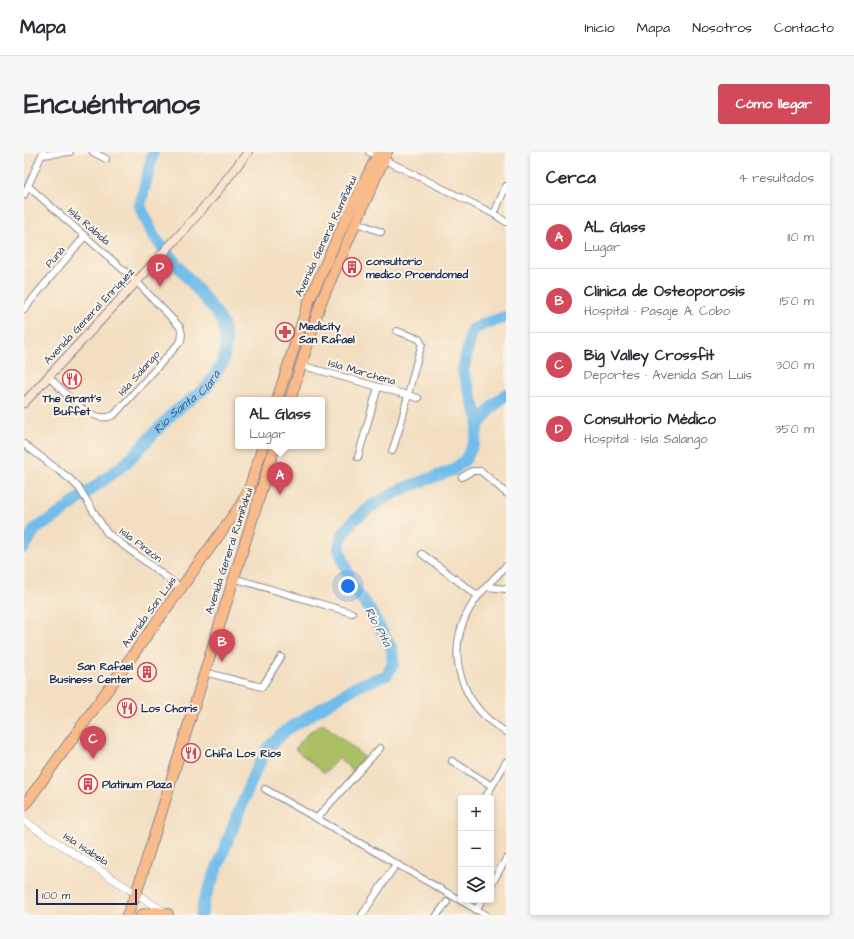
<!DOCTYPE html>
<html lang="es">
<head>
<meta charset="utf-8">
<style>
  :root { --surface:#fff; --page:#f7f7f7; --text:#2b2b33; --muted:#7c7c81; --line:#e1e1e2; --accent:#d1495b }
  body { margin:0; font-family:"Architects Daughter",sans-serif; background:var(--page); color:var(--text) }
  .controls { position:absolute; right:12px; bottom:12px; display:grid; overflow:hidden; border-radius:4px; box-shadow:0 2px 6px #0003 }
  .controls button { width:36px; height:36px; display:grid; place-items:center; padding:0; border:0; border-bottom:1px solid var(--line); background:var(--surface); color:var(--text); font:20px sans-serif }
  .scale { position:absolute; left:12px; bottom:10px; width:101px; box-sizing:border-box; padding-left:4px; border:2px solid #1b2f5e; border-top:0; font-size:11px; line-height:14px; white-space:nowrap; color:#1b2f5e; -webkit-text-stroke:3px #fcf5e5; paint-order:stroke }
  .you { position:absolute; left:324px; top:434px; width:14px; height:14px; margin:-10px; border:3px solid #fff; border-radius:50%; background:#1a73e8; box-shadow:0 0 0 6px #1a73e833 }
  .badge { display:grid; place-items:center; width:26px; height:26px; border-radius:50%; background:var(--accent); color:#fff; font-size:13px; font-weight:700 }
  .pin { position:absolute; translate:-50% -33px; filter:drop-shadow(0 1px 2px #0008) }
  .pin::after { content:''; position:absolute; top:21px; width:14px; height:12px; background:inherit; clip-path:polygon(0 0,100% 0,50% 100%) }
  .popup { position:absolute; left:211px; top:245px; width:90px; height:52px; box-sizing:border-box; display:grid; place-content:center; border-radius:4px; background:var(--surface); filter:drop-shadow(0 1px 3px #0005); font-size:13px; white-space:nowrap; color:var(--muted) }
  .popup b { font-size:15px; color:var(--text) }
  .popup::after { content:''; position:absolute; left:50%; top:100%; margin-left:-8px; border:8px solid transparent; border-top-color:var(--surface) }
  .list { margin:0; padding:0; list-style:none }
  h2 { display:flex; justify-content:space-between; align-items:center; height:52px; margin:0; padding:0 16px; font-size:17px }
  h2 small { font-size:13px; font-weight:400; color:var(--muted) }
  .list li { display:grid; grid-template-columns:26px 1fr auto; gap:12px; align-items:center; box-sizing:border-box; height:64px; padding:0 16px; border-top:1px solid var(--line) }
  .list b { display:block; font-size:15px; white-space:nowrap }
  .list p { margin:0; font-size:13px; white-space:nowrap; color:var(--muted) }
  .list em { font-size:13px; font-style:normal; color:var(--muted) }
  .icon { flex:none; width:22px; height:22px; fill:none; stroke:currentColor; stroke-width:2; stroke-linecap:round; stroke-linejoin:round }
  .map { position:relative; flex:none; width:482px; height:763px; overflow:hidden; border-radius:4px }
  header { display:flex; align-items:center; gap:24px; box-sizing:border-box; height:56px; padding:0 20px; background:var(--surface); border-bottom:1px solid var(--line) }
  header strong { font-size:19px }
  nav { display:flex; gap:22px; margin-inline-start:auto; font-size:14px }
  .intro { display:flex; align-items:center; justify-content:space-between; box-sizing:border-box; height:96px; padding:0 24px }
  h1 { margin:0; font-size:28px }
  .button { padding:10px 18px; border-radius:4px; background:var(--accent); color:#fff; font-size:14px; font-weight:700 }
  main { display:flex; gap:24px; padding:0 24px }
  aside { flex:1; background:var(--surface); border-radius:4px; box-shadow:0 2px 6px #0003 }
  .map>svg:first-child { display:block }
  .green { fill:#abbf63; stroke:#637760 }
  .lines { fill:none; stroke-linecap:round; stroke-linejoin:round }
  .river { stroke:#71bcea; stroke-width:12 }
  .minor-casing { stroke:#878690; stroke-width:8 }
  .tertiary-casing { stroke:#878690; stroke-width:8 }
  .secondary-casing { stroke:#878690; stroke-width:10 }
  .trunk-casing { stroke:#878690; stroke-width:12 }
  .minor { stroke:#fff; stroke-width:6 }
  .tertiary { stroke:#fff; stroke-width:7 }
  .secondary { stroke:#fde4d1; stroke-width:8 }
  .trunk { stroke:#fabb8b; stroke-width:10 }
  .labels { text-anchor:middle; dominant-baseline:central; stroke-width:4; stroke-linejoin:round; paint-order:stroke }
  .street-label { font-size:11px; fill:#1b2f5e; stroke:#fcf5e5 }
  .poi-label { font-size:11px; font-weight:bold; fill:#1b2f5e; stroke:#fcf5e5; text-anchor:start }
  .water-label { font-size:12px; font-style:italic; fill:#355988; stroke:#fcf5e5 }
</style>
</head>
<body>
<header>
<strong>Mapa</strong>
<nav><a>Inicio</a><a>Mapa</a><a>Nosotros</a><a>Contacto</a></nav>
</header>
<div class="intro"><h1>Encuéntranos</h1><a class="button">Cómo llegar</a></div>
<main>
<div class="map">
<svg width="482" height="763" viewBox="0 0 482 763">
  <rect width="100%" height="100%" fill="#fcf5e5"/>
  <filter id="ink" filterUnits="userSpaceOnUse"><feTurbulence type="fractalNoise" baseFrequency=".025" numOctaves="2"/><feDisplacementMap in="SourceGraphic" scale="8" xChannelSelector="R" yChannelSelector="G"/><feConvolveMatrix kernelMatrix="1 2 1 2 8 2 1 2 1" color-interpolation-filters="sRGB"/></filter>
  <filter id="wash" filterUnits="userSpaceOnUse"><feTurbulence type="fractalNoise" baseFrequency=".012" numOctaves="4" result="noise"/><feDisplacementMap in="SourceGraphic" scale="16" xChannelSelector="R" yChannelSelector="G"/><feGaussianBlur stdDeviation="0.9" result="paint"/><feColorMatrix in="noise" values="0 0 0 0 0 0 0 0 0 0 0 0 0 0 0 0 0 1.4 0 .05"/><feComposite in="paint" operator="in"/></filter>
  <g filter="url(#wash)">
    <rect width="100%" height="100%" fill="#f3dec1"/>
    <polygon class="green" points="300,572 340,605 329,619 315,606 300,621 271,597 285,580"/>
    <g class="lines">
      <g class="river">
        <polyline points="456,271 467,256 482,242"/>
        <path id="s1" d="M0 396 11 377 31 365 102 311 149 261 183 235 199 210 202 190 199 172 192 160 130 85 116 54 129 0"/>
        <polyline points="177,763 180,749 230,622 243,597 261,579 325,539 334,534 363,523 369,512 368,497 344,455 328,434 315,396 318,383 330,368 348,354 378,337 429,318 441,308 451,289 455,269 439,219 448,178 462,171 482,165"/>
      </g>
    </g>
  </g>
  <g filter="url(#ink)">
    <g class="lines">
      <defs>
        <g id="minor">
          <polyline points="69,0 82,7"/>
          <polyline points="345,0 470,62 482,70"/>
          <polyline points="18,3 46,0"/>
          <path d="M5 35 112 129 156 175 158 182 157 189 90 263C67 275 40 239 24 224"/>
          <polyline points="0,43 19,0"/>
          <polyline points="470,62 482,34"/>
          <polyline points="332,70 357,80"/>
          <polyline points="0,157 61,84"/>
          <polyline points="276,213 394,246"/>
          <polyline points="0,292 46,327 55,336 83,381 157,436"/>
          <path d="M368 299C381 265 386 227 398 192L395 187 373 179"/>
          <polyline points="334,305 354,235"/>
          <polyline points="438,325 448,319 457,319 482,341"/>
          <polyline points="398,402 454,444"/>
          <path d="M482 414C470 427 455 440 446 456 419 503 438 554 482 580"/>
          <polyline points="209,426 328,461"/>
          <polyline points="463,435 482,437"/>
          <polyline points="180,520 238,535 257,505"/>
          <polyline points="428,609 468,634"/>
          <polyline points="241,637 462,763"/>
          <polyline points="461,646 482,610"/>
          <polyline points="293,666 356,596"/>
          <polyline points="467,733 482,707"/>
          <polyline points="452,758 458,748"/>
          <polyline points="338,763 372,712"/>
          <polyline points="413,763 423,750"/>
        </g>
        <polyline id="tertiary" points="0,669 139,759"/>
        <polyline id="secondary" points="0,251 152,87 188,46 224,0"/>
        <g id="trunk">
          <polyline points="253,248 285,149 321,69 355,0"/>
          <polyline points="266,248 297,150 363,0"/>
          <polyline points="0,654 216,354 225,337 239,294"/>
          <polyline points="103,763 112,742 251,294"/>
          <polyline points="117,763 132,760 144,762"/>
        </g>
      </defs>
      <use href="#minor" class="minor-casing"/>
      <use href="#tertiary" class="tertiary-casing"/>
      <use href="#secondary" class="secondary-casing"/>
      <use href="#trunk" class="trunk-casing"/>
      <use href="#minor" class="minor"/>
      <use href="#tertiary" class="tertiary"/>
      <use href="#secondary" class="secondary"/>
      <use href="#trunk" class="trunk"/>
    </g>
  </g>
  <defs>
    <symbol id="building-ring" viewBox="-11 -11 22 22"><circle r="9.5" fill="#fcf5e5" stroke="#d1495b" stroke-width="1.5"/><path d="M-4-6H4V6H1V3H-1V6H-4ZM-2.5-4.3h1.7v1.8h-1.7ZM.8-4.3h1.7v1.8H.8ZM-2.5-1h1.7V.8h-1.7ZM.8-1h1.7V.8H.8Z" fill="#d1495b"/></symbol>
    <symbol id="pharmacy-ring" viewBox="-11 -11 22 22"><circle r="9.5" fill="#fcf5e5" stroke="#d1495b" stroke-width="1.5"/><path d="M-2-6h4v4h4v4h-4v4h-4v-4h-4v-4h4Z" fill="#d1495b"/></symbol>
    <symbol id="restaurant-ring" viewBox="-11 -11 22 22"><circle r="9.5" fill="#fcf5e5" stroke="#d1495b" stroke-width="1.5"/><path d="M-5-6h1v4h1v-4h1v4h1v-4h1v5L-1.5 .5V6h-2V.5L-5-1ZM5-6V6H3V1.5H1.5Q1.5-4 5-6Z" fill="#d1495b"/></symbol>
  </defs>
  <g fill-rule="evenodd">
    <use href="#building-ring" x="317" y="104" width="22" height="22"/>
    <use href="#pharmacy-ring" x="250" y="169" width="22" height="22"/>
    <use href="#restaurant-ring" x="37" y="216" width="22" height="22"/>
    <use href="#building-ring" x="112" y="509" width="22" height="22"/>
    <use href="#restaurant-ring" x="92" y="545" width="22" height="22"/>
    <use href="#restaurant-ring" x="156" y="590" width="22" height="22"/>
    <use href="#building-ring" x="53" y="621" width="22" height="22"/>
  </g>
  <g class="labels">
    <g class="street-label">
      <text transform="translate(65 74) rotate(41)">Isla Ràbida</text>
      <text transform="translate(302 84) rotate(-65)">Avenida General Rumiñahui</text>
      <text transform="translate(31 105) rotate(-50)">Punà</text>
      <text transform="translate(65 164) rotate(-47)">Avenida General Enríquez</text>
      <text transform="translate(338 220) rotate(16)">Isla Marchena</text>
      <text transform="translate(115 221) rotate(-48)">Isla Salango</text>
      <text transform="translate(117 393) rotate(37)">Isla Pinzòn</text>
      <text transform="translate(205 399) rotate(-72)">Avenida General Rumiñahui</text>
      <text transform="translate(125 460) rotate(-54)">Avenida San Luis</text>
      <text transform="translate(62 697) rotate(33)">Isla Isabela</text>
    </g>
    <g class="poi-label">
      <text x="342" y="109">consultorio<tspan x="342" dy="13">medico Proendomed</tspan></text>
      <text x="275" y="174">Medicity<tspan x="275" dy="13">San Rafael</tspan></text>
      <text x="48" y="246" text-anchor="middle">The Grant's<tspan x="48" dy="13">Buffet</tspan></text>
      <text x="109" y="514" text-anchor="end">San Rafael<tspan x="109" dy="13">Business Center</tspan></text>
      <text x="117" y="556">Los Choris</text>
      <text x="181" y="601">Chifa Los Rios</text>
      <text x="78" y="632">Platinum Plaza</text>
    </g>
    <g class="water-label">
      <text stroke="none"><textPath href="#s1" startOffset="221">Río Santa Clara</textPath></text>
      <text transform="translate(354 475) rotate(61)">Río Pita</text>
    </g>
  </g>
</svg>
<div class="controls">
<button>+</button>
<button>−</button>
<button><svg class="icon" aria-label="layers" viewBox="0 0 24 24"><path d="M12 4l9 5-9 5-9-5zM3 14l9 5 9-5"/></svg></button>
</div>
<div class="scale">100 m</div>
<div class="you"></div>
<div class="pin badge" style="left:256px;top:343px">A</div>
<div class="popup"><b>AL Glass</b>Lugar</div>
<div class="pin badge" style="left:198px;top:510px">B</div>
<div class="pin badge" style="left:69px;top:607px">C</div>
<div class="pin badge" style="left:136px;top:135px">D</div>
</div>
<aside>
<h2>Cerca<small>4 resultados</small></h2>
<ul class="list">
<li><span class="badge">A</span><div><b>AL Glass</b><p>Lugar</p></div><em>110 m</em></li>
<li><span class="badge">B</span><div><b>Clinica de Osteoporosis</b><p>Hospital · Pasaje A. Cobo</p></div><em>150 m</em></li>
<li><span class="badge">C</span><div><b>Big Valley Crossfit</b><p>Deportes · Avenida San Luis</p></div><em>300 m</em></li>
<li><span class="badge">D</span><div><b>Consultorio Médico</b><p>Hospital · Isla Salango</p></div><em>350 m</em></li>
</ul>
</aside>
</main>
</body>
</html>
